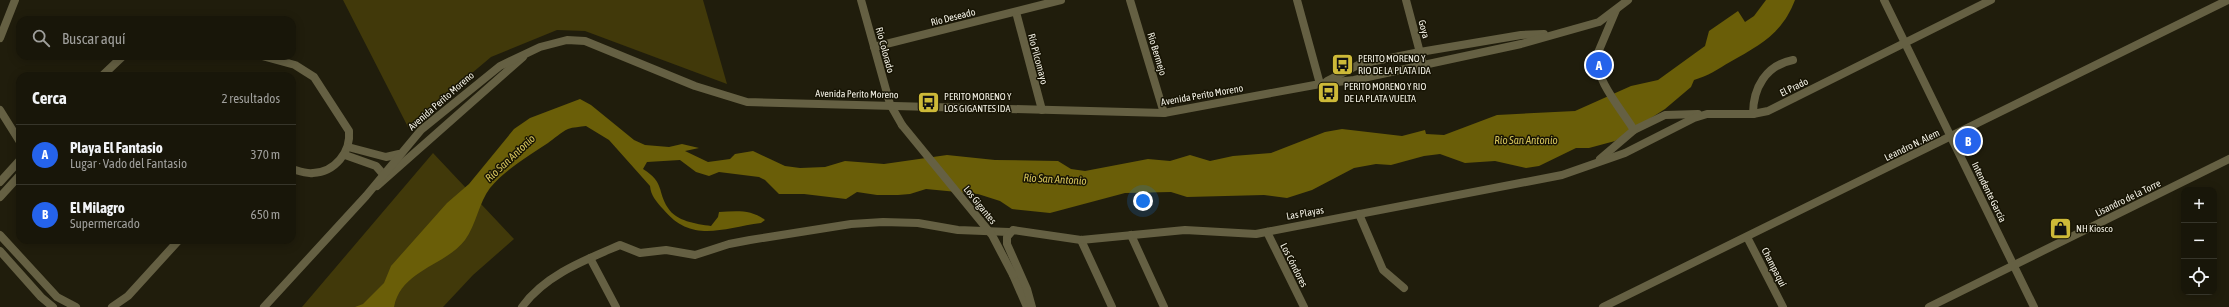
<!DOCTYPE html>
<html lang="es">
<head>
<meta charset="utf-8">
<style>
  :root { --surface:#181609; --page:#252317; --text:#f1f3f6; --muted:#9f9f9c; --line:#36352a; --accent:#2563eb }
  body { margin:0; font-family:"Asap Condensed",sans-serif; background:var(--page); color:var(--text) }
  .controls { position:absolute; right:12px; bottom:12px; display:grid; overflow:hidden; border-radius:8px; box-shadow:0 2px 10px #0003 }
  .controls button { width:36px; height:36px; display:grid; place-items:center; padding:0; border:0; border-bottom:1px solid var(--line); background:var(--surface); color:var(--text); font:20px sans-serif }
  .you { position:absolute; left:1143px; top:201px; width:14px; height:14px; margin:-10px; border:3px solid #fff; border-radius:50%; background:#1a73e8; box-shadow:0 0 0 6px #1a73e833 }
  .badge { display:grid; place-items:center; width:26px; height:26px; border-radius:50%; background:var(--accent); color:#fff; font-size:13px; font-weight:700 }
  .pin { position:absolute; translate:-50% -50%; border:2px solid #fff; box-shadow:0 1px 4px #0006 }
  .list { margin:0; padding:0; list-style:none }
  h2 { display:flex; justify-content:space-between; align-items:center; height:52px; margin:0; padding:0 16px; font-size:17px }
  h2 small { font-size:13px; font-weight:400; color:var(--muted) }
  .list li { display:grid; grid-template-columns:26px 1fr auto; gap:12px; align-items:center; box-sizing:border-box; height:60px; padding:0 16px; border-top:1px solid var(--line) }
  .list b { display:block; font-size:15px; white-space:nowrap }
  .list p { margin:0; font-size:13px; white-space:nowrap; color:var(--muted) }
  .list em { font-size:13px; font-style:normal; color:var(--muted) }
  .icon { flex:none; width:22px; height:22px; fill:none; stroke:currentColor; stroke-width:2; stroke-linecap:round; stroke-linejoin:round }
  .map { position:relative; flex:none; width:2229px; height:307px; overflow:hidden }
  .search { position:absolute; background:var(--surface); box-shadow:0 2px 10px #0003; left:16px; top:16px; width:280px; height:44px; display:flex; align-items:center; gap:10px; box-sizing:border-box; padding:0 14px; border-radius:12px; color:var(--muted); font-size:15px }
  .panel { position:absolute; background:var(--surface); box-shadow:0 2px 10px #0003; left:16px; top:72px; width:280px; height:172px; border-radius:12px }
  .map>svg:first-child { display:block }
  .green { fill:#41390a }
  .water { fill:#6a5e08 }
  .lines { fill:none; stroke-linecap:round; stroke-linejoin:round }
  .minor { stroke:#656043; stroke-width:8 }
  .minor-bridge { stroke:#656043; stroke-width:8 }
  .labels { text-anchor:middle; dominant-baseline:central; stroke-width:3; stroke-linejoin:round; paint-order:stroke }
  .street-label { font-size:10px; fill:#f3f1e5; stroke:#171404 }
  .poi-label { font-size:10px; fill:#f3f1e5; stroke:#171404; text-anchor:start }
  .water-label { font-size:11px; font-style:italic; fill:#d5c35b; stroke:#171404 }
</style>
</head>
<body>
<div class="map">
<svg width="2229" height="307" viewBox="0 0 2229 307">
  <rect width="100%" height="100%" fill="#201d0c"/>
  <g class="green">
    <polygon points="343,0 703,0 727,84 585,31 557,30 491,57 408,127"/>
    <polygon points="433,153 514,239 473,275 443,307 302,307"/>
  </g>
  <path class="water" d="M1766 0H1795C1782 34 1760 45 1730 62 1718 69 1708 76 1694 80L1691 87 1665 109 1615 141 1589 148H1576L1539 166 1526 168 1495 161 1465 163 1440 154 1424 156 1391 165 1376 164 1354 168 1312 190 1287 198 1264 195 1187 197 1171 192 1125 193 1050 213 1012 209 1000 201 978 194 926 189 910 194 898 195H877L857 192 846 199 804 194H779L765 180 759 177 719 172 709 176 696 172 680 160 647 162 643 169C665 183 657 191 668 208 676 221 696 224 711 226L718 217 719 212C736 211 751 209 765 220L761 223C722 228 692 244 663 209 656 201 651 196 650 186L609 140 586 126C580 127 573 127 568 129 561 132 554 139 548 143 528 156 505 170 490 188 479 202 476 225 465 240 445 266 401 270 394 307H355L363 304 384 283 391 266 447 203 469 184 514 129 530 118 580 99 591 105 634 140 645 145 669 147 682 144 699 148 685 151 708 162 730 159 735 154 753 151 785 166 800 168 825 167 845 161 884 164 947 155 995 160 1058 161 1071 169 1085 171 1148 159 1170 161 1190 155 1210 161 1233 156 1271 153 1325 132 1342 129 1402 136 1425 130 1426 134 1444 135 1497 115 1575 111 1631 86 1658 80 1705 46 1709 31 1738 11 1745 22 1754 16Z"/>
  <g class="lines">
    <g class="minor">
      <polyline points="861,0 890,104 902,125"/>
      <polyline points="1130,0 1164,113"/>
      <polyline points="1297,0 1320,84"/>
      <polyline points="1406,0 1423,64"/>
      <polyline points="1884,0 2034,307"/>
      <polyline points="1016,12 1042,110"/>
      <polyline points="0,38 15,0"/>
      <polyline points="874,47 1061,0"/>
      <path d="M262 56 295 65 314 77 349 131C351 152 335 172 313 173 306 174 299 171 292 169"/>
      <polyline points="102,76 123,56"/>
      <polyline points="1327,81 1360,64 1420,52 1521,35 1544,34"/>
      <polyline points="0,110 20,142"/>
      <path d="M1753 114C1753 88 1766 65 1793 60"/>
      <polyline points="1634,130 1665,115 1698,114"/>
      <polyline points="348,147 386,157 399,154"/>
      <polyline points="345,155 376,166 383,174"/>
      <path d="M1600 159 1634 130C1622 110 1594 79 1597 55L1616 10"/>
      <polyline points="0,182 20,160"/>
      <polyline points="377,186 523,57"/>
      <polyline points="0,197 20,175"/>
      <polyline points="1359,214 1383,270 1404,288"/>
      <polyline points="1267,232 1304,307"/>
      <polyline points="0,235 57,297 76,307"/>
      <polyline points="1131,235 1164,307"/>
      <polyline points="1747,237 1783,307"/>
      <polyline points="1081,240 1112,307"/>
      <polyline points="0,251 41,297 53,307"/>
      <polyline points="590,258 616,307"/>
      <polyline points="1013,275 1027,307"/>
      <polyline points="112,307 128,296 179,240"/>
      <polyline points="264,307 366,196 421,130 500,66 540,47 567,40 585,41 695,86 747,102 1164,113 1320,84 1354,80 1521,44 1599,22 1628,0"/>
      <path d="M522 307C545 275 585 260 620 245L640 253 666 250 695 255 729 244 750 240 851 224 883 222 918 223 958 230 1009 232"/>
      <polyline points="1032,307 1027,289 1007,244 1007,237 1013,230 1081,240 1185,230 1256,234 1562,175 1625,153 1694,118 1707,114 1753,114 1768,111 1991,0"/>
      <polyline points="1603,307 2228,0"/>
      <polyline points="1929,307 2229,159"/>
    </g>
    <polyline class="minor-bridge" points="902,125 992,235 1013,275"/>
  </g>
  <defs>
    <symbol id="bus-square" viewBox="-11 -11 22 22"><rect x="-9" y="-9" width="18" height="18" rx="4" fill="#cdb938" stroke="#171404"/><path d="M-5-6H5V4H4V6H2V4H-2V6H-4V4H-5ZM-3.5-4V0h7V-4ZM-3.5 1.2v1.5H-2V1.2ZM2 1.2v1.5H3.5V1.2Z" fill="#111"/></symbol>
    <symbol id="shop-square" viewBox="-11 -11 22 22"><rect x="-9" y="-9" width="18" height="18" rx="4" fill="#cdb938" stroke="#171404"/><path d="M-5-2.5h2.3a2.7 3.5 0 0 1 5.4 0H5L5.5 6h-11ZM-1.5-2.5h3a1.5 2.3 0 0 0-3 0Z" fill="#111"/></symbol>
  </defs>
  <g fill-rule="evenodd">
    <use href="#bus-square" x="1330" y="52" width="25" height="25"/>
    <use href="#bus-square" x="1316" y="80" width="25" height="25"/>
    <use href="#bus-square" x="916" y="90" width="25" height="25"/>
    <use href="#shop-square" x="2048" y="216" width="25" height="25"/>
  </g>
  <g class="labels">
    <g class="street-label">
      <text transform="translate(953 17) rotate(-14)">Río Deseado</text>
      <text transform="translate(1424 29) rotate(75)">Goya</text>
      <text transform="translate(885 50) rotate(75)">Río Colorado</text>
      <text transform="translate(1157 54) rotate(73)">Río Bermejo</text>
      <text transform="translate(1038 59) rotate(75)">Río Pilcomayo</text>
      <text transform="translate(1794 87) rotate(-26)">El Prado</text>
      <text transform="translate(857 94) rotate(1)">Avenida Perito Moreno</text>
      <text transform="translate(1202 95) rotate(-10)">Avenida Perito Moreno</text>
      <text transform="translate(441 101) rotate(-41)">Avenida Perito Moreno</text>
      <text transform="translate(1912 145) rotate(-26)">Leandro N. Alem</text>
      <text transform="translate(1989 192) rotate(64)">Intendente García</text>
      <text transform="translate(2128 198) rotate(-26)">Lisandro de la Torre</text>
      <text transform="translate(980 205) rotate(51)">Los Gigantes</text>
      <text transform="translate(1305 213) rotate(-10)">Las Playas</text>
      <text transform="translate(1294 265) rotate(63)">Los Cóndores</text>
      <text transform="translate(1774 267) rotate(63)">Champaquí</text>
    </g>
    <g class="poi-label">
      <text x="1358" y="58">PERITO MORENO Y<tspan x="1358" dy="12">RIO DE LA PLATA IDA</tspan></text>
      <text x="1344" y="86">PERITO MORENO Y RIO<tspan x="1344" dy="12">DE LA PLATA VUELTA</tspan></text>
      <text x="944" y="96">PERITO MORENO Y<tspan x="944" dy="12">LOS GIGANTES IDA</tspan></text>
      <text x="2076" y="228">NH Kiosco</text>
    </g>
    <g class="water-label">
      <text x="1526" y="140">Río San Antonio</text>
      <text transform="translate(510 158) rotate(-43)">Río San Antonio</text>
      <text transform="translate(1055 179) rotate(3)">Río San Antonio</text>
    </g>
  </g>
</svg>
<div class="controls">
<button>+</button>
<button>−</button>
<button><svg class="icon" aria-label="locate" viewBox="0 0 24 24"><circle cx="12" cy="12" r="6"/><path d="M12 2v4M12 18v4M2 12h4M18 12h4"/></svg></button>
</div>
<div class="you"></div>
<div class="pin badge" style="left:1599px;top:65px">A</div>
<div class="pin badge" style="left:1968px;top:141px">B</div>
<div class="search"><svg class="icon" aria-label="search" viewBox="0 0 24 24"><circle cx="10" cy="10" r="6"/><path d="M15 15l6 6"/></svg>Buscar aquí</div>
<section class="panel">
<h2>Cerca<small>2 resultados</small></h2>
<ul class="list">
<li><span class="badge">A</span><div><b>Playa El Fantasio</b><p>Lugar · Vado del Fantasio</p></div><em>370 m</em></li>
<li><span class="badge">B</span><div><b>El Milagro</b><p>Supermercado</p></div><em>650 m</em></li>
</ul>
</section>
</div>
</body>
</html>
